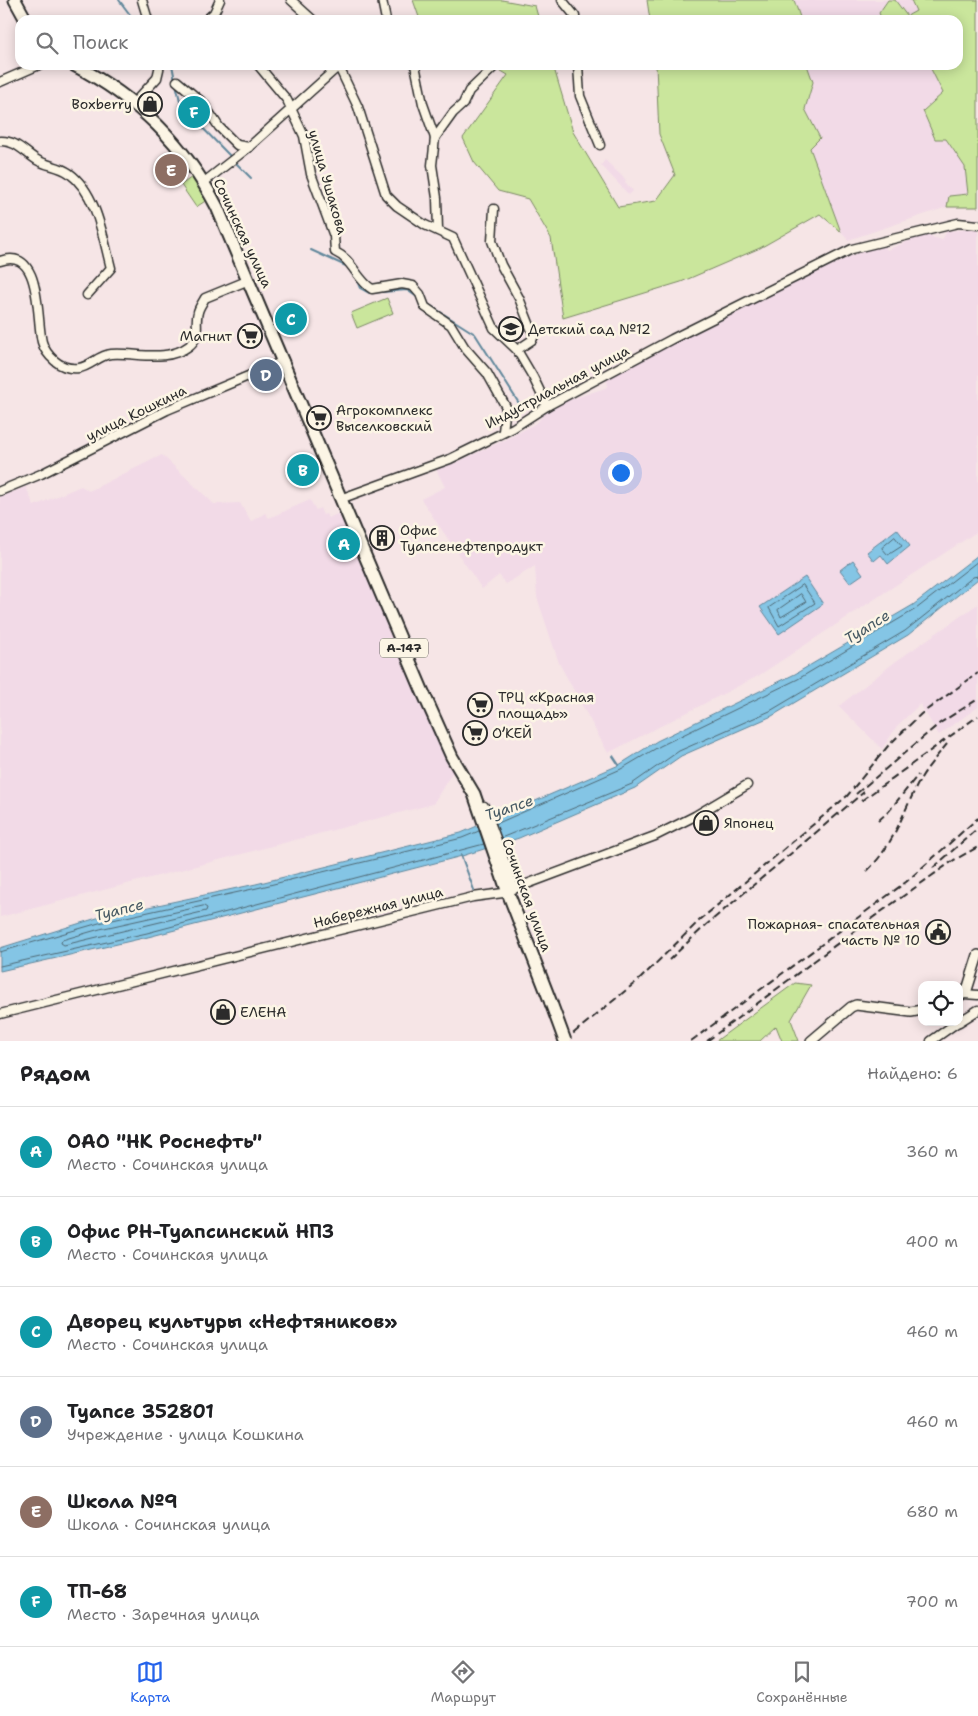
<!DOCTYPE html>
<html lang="ru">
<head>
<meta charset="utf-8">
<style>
  :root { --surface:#fff; --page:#f6f6f6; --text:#202124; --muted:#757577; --line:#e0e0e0; --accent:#2563eb }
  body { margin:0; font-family:"Shantell Sans",sans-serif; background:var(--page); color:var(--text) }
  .controls { position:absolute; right:15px; bottom:15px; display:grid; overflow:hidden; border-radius:10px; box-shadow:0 2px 12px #0003 }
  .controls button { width:45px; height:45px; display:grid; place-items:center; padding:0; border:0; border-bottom:1px solid var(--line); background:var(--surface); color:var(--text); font:25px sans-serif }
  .you { position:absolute; left:620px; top:472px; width:18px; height:18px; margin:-12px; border:4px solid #fff; border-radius:50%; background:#1a73e8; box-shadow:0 0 0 8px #1a73e833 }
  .badge { display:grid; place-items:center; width:32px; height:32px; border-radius:50%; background:var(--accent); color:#fff; font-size:16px; font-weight:700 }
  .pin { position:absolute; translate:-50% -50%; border:2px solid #fff; box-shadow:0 1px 5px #0006 }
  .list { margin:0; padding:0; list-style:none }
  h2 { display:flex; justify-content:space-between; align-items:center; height:65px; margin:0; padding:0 20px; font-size:21px }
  h2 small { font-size:16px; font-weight:400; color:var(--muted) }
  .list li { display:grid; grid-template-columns:32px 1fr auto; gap:15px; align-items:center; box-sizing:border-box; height:90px; padding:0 20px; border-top:1px solid var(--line) }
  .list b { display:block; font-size:19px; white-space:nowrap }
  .list p { margin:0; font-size:16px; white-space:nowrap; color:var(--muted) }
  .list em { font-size:16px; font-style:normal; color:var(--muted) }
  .icon { flex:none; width:28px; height:28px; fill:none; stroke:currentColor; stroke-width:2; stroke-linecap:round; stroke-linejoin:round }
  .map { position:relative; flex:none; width:978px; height:1041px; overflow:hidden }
  .search { position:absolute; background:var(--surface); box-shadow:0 2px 12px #0003; left:15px; right:15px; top:15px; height:55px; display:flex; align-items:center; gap:12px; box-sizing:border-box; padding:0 18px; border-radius:15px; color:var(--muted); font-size:19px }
  .sheet { height:605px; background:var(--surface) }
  nav { display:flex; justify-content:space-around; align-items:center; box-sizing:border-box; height:70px; border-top:1px solid var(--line); background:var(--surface); font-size:14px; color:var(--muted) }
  nav a { display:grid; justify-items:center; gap:2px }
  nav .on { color:var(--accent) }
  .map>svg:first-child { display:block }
  .built { fill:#f2dae7 }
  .green { fill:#cae69c; stroke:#7a8864 }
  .water { fill:#84c5e5; stroke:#60879b }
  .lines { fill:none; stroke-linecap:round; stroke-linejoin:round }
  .shore { stroke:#4f6975; stroke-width:1 }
  .stream { stroke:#60879b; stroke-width:2 }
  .minor-casing { stroke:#2b2b2b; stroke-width:11 }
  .major-casing { stroke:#2b2b2b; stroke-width:12 }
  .highway-casing { stroke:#2b2b2b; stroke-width:15 }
  .minor { stroke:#fcf5e5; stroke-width:8 }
  .major { stroke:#fcf5e5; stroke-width:9 }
  .highway { stroke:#fcf5e5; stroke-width:11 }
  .rail { stroke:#2b2b2b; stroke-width:2; stroke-dasharray:8 4; stroke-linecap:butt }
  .highway-bridge-casing { stroke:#2b2b2b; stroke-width:15; stroke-linecap:butt }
  .highway-bridge { stroke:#fcf5e5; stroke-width:11 }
  .labels { text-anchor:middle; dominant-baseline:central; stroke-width:5; stroke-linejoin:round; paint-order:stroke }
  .shield { fill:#fcf5e5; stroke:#6a6863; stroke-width:1 }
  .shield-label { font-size:12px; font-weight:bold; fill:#2b2b2b }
  .poi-label { font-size:14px; fill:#2b2b2b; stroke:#fcf5e5; text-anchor:start }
  .street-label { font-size:14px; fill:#2b2b2b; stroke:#fcf5e5 }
  .water-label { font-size:15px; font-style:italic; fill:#465963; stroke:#fcf5e5 }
</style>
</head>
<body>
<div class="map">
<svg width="978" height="1041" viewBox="0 0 978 1041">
  <rect width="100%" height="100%" fill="#f6e5e6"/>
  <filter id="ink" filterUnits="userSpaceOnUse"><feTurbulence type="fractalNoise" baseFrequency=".02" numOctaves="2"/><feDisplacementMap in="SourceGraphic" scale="10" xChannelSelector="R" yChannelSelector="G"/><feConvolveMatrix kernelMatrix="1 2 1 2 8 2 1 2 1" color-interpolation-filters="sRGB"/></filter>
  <g filter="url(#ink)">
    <g class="built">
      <polygon points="794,0 888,0 879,12 882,20 801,20"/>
      <polygon points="895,0 911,0 916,11 907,16"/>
      <polygon points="807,65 929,65 943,93 946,139 965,167 968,194 950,196 947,207 848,240 841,232 810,148 820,138 805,109 813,82"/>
      <polygon points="605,160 626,180 625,182 633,191 629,195 601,165"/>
      <polygon points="972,229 978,230 978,531 758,676 608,753 559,663 537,597 535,566 506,584 499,575 482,589 421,499 445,487 436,469 453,464 509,438 538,422 544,413 566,401 608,387 607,378 689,334 768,295 882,242 887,250 918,237 925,235 942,240 947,231"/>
      <polygon points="162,455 214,504 240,503 251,522 265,513 269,518 310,500 316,510 320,508 323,515 326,514 328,518 344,511 453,771 433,804 0,917 0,497 26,487 34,506 81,486 89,491"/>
      <polygon points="978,604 978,707 939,735 920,704 897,726 882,749 839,706 895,662"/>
    </g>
    <g class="green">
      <polygon points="413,0 502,0 535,6 539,20 420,20"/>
      <polygon points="647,0 794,0 801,20 650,20"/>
      <polygon points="888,0 895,0 907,16 916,11 911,0 978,0 978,207 947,207 949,196 968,194 965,167 946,139 935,139 923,111 943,93 929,65 958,65 958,20 882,20 879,13"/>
      <polygon points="491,65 553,65 573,132 618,207 656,201 675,175 659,134 656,65 807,65 813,82 805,109 820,138 810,148 841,232 820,214 760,248 681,282 563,318 551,238 528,199 498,191 474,162 463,138 508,75"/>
      <polygon points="192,177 207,200 196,207 181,185"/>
      <polygon points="387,298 393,313 357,328 351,313"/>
      <polygon points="795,983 811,985 791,1020 799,1041 782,1041 776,1026 760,1041 716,1041"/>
    </g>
    <g class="water">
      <polygon points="897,529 910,546 888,564 881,555 874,561 867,552"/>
      <polygon points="978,555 978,579 908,635 772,716 681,756 635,788 519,838 462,856 148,937 0,971 0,948 97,918 256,884 461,833 619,765 657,741 795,674 913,605"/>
      <polygon points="853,560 863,574 850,583 840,570"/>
      <polygon points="805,577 823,604 779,634 760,607"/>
    </g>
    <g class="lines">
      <g class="shore">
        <polygon points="895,537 902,546 888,555 882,548"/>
        <polygon points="803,585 815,603 779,626 769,608"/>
        <polygon points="801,594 806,602 781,617 778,610"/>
        <polyline points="496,824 621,769 660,746 798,679 916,609 978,561"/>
        <polyline points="501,838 632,784 679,751 770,711 905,631 973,577 978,576"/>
        <polygon points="204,906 207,908 206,911 64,945 61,943 62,940 100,929"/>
        <polyline points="0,952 99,923 257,888 462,838 479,831"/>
        <polyline points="0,966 147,933 484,844"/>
      </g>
      <g class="stream">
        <polyline points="119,0 131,16 131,20"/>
        <polyline points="172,65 175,80"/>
        <polyline points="176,84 181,105 185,109"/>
        <polyline points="191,116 231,157"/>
        <polyline points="234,161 251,178"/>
        <polyline points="311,250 348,267"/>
        <polyline points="355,276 360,288 369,293 407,290 417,297"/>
        <polyline points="428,304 475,334 522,408"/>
        <polyline points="613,756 619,765"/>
        <polyline points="461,855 474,890"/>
      </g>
      <defs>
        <g id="minor">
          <polyline points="142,0 148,20"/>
          <polyline points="291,0 313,20"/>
          <polyline points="382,0 386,20"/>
          <polyline points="562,0 575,16 575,20"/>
          <polyline points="206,20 214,13 220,0"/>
          <path d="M258 65 287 100 304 136 311 174 334 236 335 252C352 259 357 280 372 289L402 284 413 286 420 294 425 307 451 325 465 348 487 373 506 407 503 431"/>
          <polyline points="338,65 358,107 386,195 397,206 425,225 453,238 494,328 517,350 533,377 547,406"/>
          <polyline points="415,65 423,104 435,138 432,165 437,198 438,230"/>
          <polyline points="578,65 580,96 600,145"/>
          <polyline points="177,81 203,103 219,127 237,145 249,147"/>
          <polyline points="0,82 39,65"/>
          <polyline points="133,104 157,78 160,65"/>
          <polyline points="435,138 453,113 463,104 469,91 493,68"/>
          <path d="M0 141C16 140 24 152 37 160 47 166 59 166 69 173 97 193 103 238 111 268L87 295"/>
          <polyline points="203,183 249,147 340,65"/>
          <polyline points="494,209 492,241 501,265 519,298 534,336 532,340 517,350"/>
          <path d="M0 261C43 246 36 320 42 342 44 349 49 356 55 361 62 367 70 369 79 368 91 366 99 355 111 354 136 352 166 363 189 346 202 336 194 325 198 312 199 307 203 302 205 298L249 280"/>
          <polyline points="0,491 41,474 167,410 284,361"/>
          <polyline points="340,499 450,459 513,428 547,406 672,339 852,249 958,223 978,225"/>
          <polyline points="484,806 513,884"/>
          <polyline points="964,994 978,995"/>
          <polyline points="0,1014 473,897 503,893 655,836 695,816 747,785"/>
          <polyline points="959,1022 978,1010"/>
          <polyline points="931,1041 958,1022"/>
        </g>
        <g id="major">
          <polyline points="959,997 967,990 978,955"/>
          <polyline points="811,1041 851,1007 856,1005 911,1012 922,1010"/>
        </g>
        <g id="highway">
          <polyline points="15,0 26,20"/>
          <path d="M74 65C136 97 185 145 217 207L422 690 452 757 474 794 507 890 551 1003"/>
        </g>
      </defs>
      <use href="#minor" class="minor-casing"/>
      <use href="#major" class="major-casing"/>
      <use href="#highway" class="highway-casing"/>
      <use href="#minor" class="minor"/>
      <use href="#major" class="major"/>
      <use href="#highway" class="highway"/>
      <g class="rail">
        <polyline points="856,794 940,723 978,699"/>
        <polyline points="861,801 978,716"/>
        <polyline points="878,821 889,811 918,775"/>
        <polyline points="933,868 978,828"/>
        <path d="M867 871C895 844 903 811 921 778 928 766 938 755 947 744"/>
        <polyline points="669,960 706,925 864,792"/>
        <polyline points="564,1041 641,978 701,919 847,796 888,746 921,714 978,673"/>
        <polyline points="691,1041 906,882 978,818"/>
        <polyline points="707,1041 861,926 954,860 978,847"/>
      </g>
      <defs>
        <polyline id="highway-bridge" points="551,1003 565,1041"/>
      </defs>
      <use href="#highway-bridge" class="highway-bridge-casing"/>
      <use href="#highway-bridge" class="highway-bridge"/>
    </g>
  </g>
  <defs>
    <symbol id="shop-ring" viewBox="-11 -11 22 22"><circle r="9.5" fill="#fcf5e5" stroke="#2b2b2b" stroke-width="1.5"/><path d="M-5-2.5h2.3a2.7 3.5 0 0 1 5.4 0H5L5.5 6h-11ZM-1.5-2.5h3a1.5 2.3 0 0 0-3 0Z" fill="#2b2b2b"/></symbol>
    <symbol id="school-ring" viewBox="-11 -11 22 22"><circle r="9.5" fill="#fcf5e5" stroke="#2b2b2b" stroke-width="1.5"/><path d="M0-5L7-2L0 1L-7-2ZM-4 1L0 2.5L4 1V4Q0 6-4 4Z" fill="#2b2b2b"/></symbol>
    <symbol id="supermarket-ring" viewBox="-11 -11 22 22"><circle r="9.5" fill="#fcf5e5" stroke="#2b2b2b" stroke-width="1.5"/><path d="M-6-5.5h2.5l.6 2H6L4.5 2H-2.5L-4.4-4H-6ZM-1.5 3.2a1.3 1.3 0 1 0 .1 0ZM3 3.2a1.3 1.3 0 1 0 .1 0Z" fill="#2b2b2b"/></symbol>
    <symbol id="building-ring" viewBox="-11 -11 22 22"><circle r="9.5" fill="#fcf5e5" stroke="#2b2b2b" stroke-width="1.5"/><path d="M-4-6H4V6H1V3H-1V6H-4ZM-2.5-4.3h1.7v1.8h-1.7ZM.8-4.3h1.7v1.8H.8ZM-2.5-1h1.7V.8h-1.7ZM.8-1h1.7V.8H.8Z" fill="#2b2b2b"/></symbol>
    <symbol id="civic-ring" viewBox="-11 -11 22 22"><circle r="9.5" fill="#fcf5e5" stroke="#2b2b2b" stroke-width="1.5"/><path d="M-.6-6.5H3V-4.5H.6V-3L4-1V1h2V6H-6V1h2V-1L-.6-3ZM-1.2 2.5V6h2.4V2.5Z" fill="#2b2b2b"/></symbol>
  </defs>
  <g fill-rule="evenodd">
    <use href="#shop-ring" x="136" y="90" width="28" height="28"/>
    <use href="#school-ring" x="497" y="315" width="28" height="28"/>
    <use href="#supermarket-ring" x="236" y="322" width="28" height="28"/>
    <use href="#supermarket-ring" x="305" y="404" width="28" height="28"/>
    <use href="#building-ring" x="368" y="524" width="28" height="28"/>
    <use href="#supermarket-ring" x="466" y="691" width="28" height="28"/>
    <use href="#supermarket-ring" x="461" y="719" width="28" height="28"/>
    <use href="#shop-ring" x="692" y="809" width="28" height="28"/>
    <use href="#civic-ring" x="924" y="918" width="28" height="28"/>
    <use href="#shop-ring" x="209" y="998" width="28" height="28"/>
  </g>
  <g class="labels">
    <rect class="shield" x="380" y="638.5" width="48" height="19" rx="4"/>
    <g class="shield-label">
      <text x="404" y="648">А-147</text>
    </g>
    <g class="poi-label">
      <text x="132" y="104" text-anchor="end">Boxberry</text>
      <text x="528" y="329">Детский сад №12</text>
      <text x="232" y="336" text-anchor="end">Магнит</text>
      <text x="336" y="410">Агрокомплекс<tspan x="336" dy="16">Выселковский</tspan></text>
      <text x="400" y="530">Офис<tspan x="400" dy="16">Туапсенефтепродукт</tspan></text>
      <text x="498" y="697">ТРЦ «Красная<tspan x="498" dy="16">площадь»</tspan></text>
      <text x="492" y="733">О’КЕЙ</text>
      <text x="724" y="823">Японец</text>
      <text x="920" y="924" text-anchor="end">Пожарная- спасательная<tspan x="920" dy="16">часть № 10</tspan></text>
      <text x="240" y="1012">ЕЛЕНА</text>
    </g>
    <g class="street-label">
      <text transform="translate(328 182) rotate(74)">улица Ушакова</text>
      <text transform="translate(243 233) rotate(65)">Сочинская улица</text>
      <text transform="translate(557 387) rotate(-28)">Индустриальная улица</text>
      <text transform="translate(136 413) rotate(-26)">улица Кошкина</text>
      <text transform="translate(527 895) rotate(70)">Сочинская улица</text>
      <text transform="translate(378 907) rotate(-14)">Набережная улица</text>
    </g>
    <g class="water-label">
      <text transform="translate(867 627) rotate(-32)">Туапсе</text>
      <text transform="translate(509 808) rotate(-19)">Туапсе</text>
      <text transform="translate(119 910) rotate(-14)">Туапсе</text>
    </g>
  </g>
</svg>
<div class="controls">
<button><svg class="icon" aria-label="locate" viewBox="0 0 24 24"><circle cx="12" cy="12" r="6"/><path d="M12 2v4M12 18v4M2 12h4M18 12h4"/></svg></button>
</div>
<div class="you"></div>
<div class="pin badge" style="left:344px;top:544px;background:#0f9aa8">A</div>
<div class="pin badge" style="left:303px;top:470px;background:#0f9aa8">B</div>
<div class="pin badge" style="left:291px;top:319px;background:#0f9aa8">C</div>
<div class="pin badge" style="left:266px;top:375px;background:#5c6f8a">D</div>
<div class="pin badge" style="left:171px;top:170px;background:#8d6e63">E</div>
<div class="pin badge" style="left:194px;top:112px;background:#0f9aa8">F</div>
<div class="search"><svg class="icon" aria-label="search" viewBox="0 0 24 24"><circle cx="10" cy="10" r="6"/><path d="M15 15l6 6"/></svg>Поиск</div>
</div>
<section class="sheet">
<h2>Рядом<small>Найдено: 6</small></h2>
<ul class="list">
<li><span class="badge" style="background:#0f9aa8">A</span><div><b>ОАО &quot;НК Роснефть&quot;</b><p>Место · Сочинская улица</p></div><em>360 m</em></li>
<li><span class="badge" style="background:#0f9aa8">B</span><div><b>Офис РН-Туапсинский НПЗ</b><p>Место · Сочинская улица</p></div><em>400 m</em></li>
<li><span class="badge" style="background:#0f9aa8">C</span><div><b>Дворец культуры «Нефтяников»</b><p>Место · Сочинская улица</p></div><em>460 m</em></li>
<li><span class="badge" style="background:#5c6f8a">D</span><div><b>Туапсе 352801</b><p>Учреждение · улица Кошкина</p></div><em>460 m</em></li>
<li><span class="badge" style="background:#8d6e63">E</span><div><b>Школа №9</b><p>Школа · Сочинская улица</p></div><em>680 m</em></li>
<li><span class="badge" style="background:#0f9aa8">F</span><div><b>ТП-68</b><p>Место · Заречная улица</p></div><em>700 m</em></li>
</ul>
</section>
<nav>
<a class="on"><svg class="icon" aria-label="map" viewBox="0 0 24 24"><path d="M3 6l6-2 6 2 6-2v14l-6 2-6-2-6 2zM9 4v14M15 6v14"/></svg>Карта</a>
<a><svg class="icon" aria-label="directions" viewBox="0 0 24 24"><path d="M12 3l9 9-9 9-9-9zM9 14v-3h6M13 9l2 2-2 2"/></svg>Маршрут</a>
<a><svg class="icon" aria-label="saved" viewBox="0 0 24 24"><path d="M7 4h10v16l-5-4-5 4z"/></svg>Сохранённые</a>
</nav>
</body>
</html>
